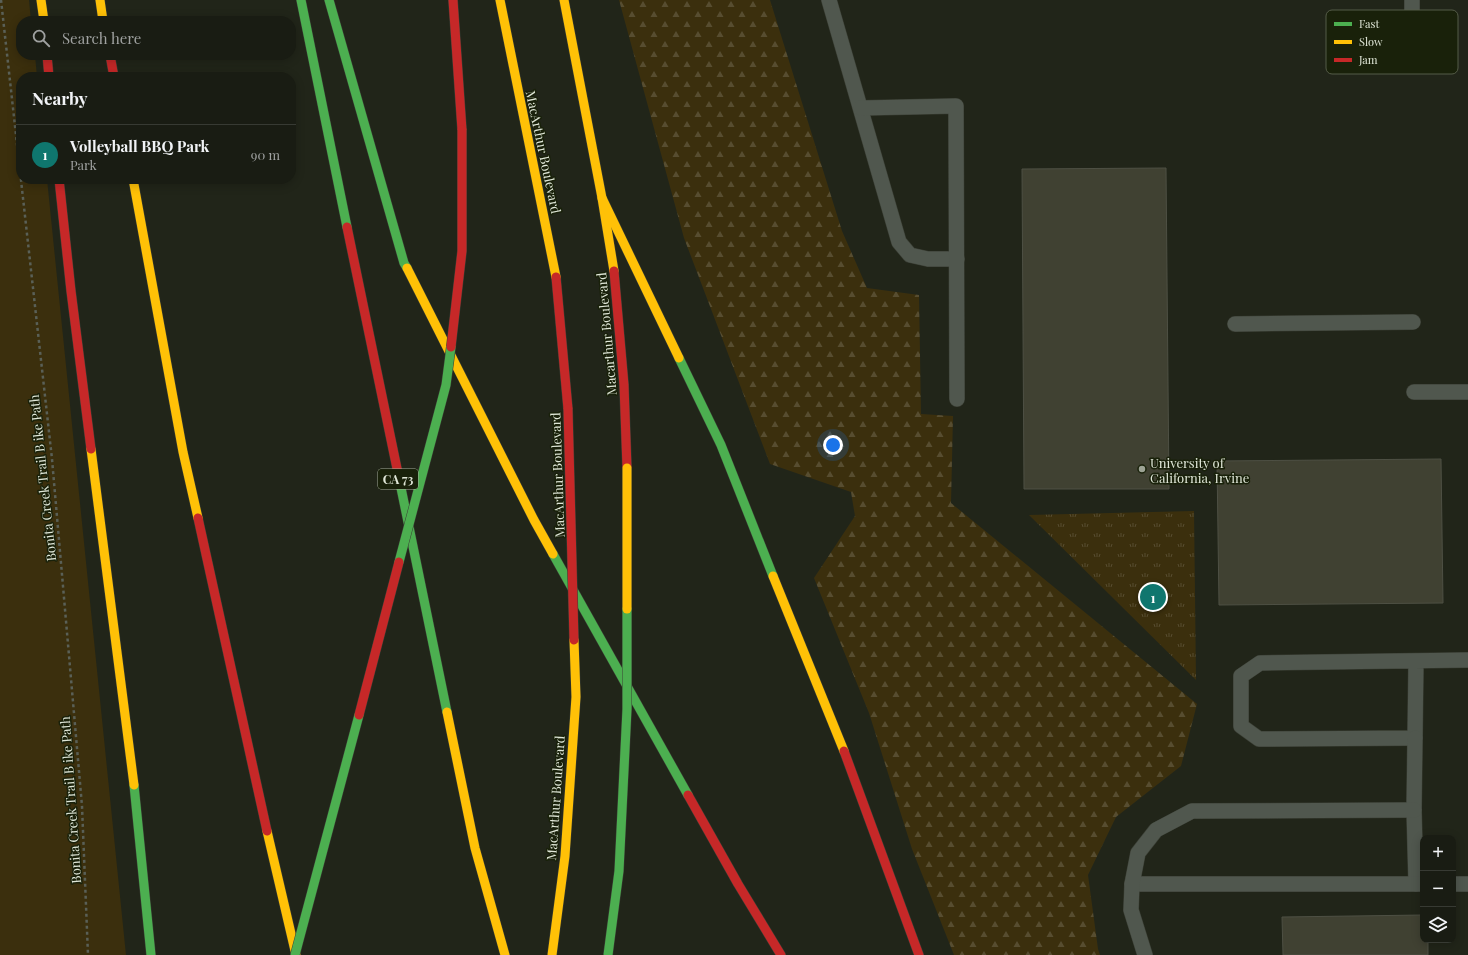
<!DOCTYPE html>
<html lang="en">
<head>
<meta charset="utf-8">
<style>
  :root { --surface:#191c13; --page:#22251c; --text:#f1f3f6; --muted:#9fa1a0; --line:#373a33; --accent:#0f766e }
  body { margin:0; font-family:"Playfair Display",serif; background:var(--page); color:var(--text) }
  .controls { position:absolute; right:12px; bottom:12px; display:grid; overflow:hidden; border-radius:8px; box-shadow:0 2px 10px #0003 }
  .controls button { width:36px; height:36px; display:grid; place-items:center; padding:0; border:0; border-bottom:1px solid var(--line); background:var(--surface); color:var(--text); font:20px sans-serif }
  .you { position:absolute; left:833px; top:445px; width:14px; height:14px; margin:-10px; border:3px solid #fff; border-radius:50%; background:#1a73e8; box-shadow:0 0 0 6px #1a73e833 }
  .badge { display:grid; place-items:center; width:26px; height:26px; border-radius:50%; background:var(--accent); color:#fff; font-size:13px; font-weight:700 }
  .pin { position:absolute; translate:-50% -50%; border:2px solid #fff; box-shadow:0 1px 4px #0006 }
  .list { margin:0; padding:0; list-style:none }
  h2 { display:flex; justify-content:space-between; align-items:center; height:52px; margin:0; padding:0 16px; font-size:17px }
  h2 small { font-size:13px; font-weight:400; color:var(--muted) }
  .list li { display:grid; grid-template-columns:26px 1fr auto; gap:12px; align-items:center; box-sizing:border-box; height:60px; padding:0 16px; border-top:1px solid var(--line) }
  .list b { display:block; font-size:15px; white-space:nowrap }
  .list p { margin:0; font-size:13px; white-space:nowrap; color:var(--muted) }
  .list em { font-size:13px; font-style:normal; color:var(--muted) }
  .icon { flex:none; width:22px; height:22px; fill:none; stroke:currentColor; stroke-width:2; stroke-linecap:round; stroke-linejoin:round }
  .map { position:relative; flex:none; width:1468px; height:955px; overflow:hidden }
  .search { position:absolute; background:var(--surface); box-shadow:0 2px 10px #0003; left:16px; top:16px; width:280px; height:44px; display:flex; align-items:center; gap:10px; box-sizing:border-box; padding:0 14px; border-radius:16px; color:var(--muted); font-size:15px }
  .panel { position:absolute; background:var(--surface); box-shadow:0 2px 10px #0003; left:16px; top:72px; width:280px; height:112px; border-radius:16px }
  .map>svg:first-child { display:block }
  .green { fill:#3b2f0d }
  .forest { fill:url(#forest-firs) }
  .park { fill:url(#park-tufts) }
  .building { fill:#404132; stroke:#4e5044 }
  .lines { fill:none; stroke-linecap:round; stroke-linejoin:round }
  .lane-casing { stroke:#3b3f35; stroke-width:16 }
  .fast-casing { stroke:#3b3f35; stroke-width:10 }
  .slow-casing { stroke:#3b3f35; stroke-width:10 }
  .jam-casing { stroke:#3b3f35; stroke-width:10 }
  .path { stroke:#5a6057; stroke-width:2.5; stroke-dasharray:3 3; stroke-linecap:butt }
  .lane { stroke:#50574e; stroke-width:15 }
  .fast { stroke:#4caf50; stroke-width:9 }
  .slow { stroke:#ffc107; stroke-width:9 }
  .jam { stroke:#c62828; stroke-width:9 }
  .fast-bridge-casing { stroke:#3b3f35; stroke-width:10; stroke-linecap:butt }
  .slow-bridge-casing { stroke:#3b3f35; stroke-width:10; stroke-linecap:butt }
  .jam-bridge-casing { stroke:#3b3f35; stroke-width:10; stroke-linecap:butt }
  .fast-bridge { stroke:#4caf50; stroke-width:9 }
  .slow-bridge { stroke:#ffc107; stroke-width:9 }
  .jam-bridge { stroke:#c62828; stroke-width:9 }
  .poi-dot { fill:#9da395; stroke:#19210a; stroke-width:1.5 }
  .labels { text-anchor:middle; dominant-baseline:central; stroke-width:3; stroke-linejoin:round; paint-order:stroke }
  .shield { fill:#19210a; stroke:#a4ac9a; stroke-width:1 }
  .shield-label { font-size:12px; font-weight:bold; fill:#e0e7d8 }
  .street-label { font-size:13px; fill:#e0e7d8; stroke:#19210a }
  .poi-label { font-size:13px; fill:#e0e7d8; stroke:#19210a; text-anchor:start }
  .key { fill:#19210a; stroke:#555c48; stroke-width:1 }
  .key-label { font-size:11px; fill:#e0e7d8 }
</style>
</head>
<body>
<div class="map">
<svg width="1468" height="955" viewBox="0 0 1468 955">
  <defs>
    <pattern id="forest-firs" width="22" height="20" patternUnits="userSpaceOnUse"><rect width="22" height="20" fill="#3b2f0d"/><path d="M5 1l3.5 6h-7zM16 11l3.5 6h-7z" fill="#574d30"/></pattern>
    <pattern id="park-tufts" width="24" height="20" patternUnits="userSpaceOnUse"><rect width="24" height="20" fill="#3b2f0d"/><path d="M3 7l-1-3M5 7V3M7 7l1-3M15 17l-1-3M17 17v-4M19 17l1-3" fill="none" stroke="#574d30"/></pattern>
  </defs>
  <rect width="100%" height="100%" fill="#212519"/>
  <polygon class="green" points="0,0 29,0 31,21 21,21 21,55 35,55 37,77 21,77 21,179 47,179 126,955 0,955"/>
  <polygon class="forest" points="619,0 770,0 842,231 867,288 919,295 921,414 953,416 951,503 1197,704 1181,766 1116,817 1088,875 1098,949 1100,955 954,955 912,849 869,713 814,578 855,516 851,492 770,464 684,238"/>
  <polygon class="park" points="1194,511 1196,680 1029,515"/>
  <g class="building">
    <polygon points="1166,168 1169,489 1024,489 1022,169"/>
    <polygon points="1441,459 1443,603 1219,605 1217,461"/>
    <polygon points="1423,915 1423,940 1428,940 1428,955 1283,955 1282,917"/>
  </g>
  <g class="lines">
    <defs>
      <g id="lane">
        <polyline points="829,0 899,242 910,255 928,259 957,259"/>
        <polyline points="1412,0 1412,35"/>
        <polyline points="861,108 956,106 957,399"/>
        <polyline points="1235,324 1413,322"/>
        <polyline points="1414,392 1468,392"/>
        <polyline points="1416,661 1415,738 1259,739 1241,726 1241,676 1260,663 1468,660"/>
        <polyline points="1415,738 1414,810 1416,884"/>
        <polyline points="1132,884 1423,884"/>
        <polyline points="1453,884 1468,884"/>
        <polyline points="1145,955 1131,910 1132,884 1138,853 1156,830 1192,811 1414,810"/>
      </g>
      <g id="fast">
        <polyline points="301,0 347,227"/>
        <polyline points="329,0 404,263 407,268"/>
        <polyline points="679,358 721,445 773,576"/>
        <polyline points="400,483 447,712"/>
        <polyline points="553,554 688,795"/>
        <polyline points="134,785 151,955"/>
      </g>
      <g id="slow">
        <polyline points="41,0 44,21"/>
        <polyline points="100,0 103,21"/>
        <polyline points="500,0 556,277"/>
        <polyline points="564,0 602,198 614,271"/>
        <polyline points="133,179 183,452 198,518"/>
        <polyline points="602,198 679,358"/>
        <polyline points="407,268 534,520 553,554"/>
        <polyline points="91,449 134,785"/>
        <polyline points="773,576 844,751"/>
        <polyline points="447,712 475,848 505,955"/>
        <polyline points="267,831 296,955"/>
      </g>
      <g id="jam">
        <polyline points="453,0 462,130"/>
        <polyline points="47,55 49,77"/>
        <polyline points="110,55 114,77"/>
        <polyline points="59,179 71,291 91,449"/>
        <polyline points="347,227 400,483"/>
        <polyline points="614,271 624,385 627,468"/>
        <polyline points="556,277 568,409"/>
        <polyline points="198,518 267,831"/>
        <polyline points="844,751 919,955"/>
        <polyline points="688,795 738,884 781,955"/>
      </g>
    </defs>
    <use href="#lane" class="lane-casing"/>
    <use href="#fast" class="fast-casing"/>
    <use href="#slow" class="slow-casing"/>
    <use href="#jam" class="jam-casing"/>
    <polyline class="path" points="1,0 52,459 82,806 88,955"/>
    <use href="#lane" class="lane"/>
    <use href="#fast" class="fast"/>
    <use href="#slow" class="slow"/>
    <use href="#jam" class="jam"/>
    <defs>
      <g id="fast-bridge">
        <polyline points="399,562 446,385 451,347"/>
        <polyline points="295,955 359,715"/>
        <polyline points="608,955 619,871 627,709 627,609"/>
      </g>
      <g id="slow-bridge">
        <polyline points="627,468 627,609"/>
        <polyline points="552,955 565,856 576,697 574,640"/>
      </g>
      <g id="jam-bridge">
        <polyline points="451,347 462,251 462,130"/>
        <polyline points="568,409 574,640"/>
        <polyline points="359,715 399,562"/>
      </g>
    </defs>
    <use href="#fast-bridge" class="fast-bridge-casing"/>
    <use href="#slow-bridge" class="slow-bridge-casing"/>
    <use href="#jam-bridge" class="jam-bridge-casing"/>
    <use href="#fast-bridge" class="fast-bridge"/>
    <use href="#slow-bridge" class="slow-bridge"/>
    <use href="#jam-bridge" class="jam-bridge"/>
  </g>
  <circle class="poi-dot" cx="1142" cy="469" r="4"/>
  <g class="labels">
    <rect class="shield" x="378" y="469" width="40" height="20" rx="3"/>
    <g class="shield-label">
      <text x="398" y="479">CA 73</text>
    </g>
    <g class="street-label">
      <text transform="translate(544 152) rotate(78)">MacArthur Boulevard</text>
      <text transform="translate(606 334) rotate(-95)">Macarthur Boulevard</text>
      <text transform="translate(557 475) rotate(-92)">MacArthur Boulevard</text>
      <text transform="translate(42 478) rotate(-96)">Bonita Creek Trail B ike Path</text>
      <text transform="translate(555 798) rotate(-86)">MacArthur Boulevard</text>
      <text transform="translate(70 800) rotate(-94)">Bonita Creek Trail B ike Path</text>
    </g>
    <g class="poi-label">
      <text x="1150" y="462">University of<tspan x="1150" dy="15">California, Irvine</tspan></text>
    </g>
  </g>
  <rect x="1326" y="10" width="132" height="64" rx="6" class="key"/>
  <rect x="1334" y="22" width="18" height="4" fill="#4caf50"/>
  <rect x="1334" y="40" width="18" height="4" fill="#ffc107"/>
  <rect x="1334" y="58" width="18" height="4" fill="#c62828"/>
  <g class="key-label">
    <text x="1359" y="28">Fast</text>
    <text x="1359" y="46">Slow</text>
    <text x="1359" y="64">Jam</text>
  </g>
</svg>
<div class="controls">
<button>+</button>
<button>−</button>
<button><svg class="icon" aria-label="layers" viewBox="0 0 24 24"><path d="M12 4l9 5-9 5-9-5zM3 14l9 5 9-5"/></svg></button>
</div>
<div class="you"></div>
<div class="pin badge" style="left:1153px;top:597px">1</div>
<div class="search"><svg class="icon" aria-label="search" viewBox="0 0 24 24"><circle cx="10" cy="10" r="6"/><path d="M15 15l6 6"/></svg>Search here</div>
<section class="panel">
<h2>Nearby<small></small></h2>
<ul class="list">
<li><span class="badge">1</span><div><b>Volleyball BBQ Park</b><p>Park</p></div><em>90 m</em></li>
</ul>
</section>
</div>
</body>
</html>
